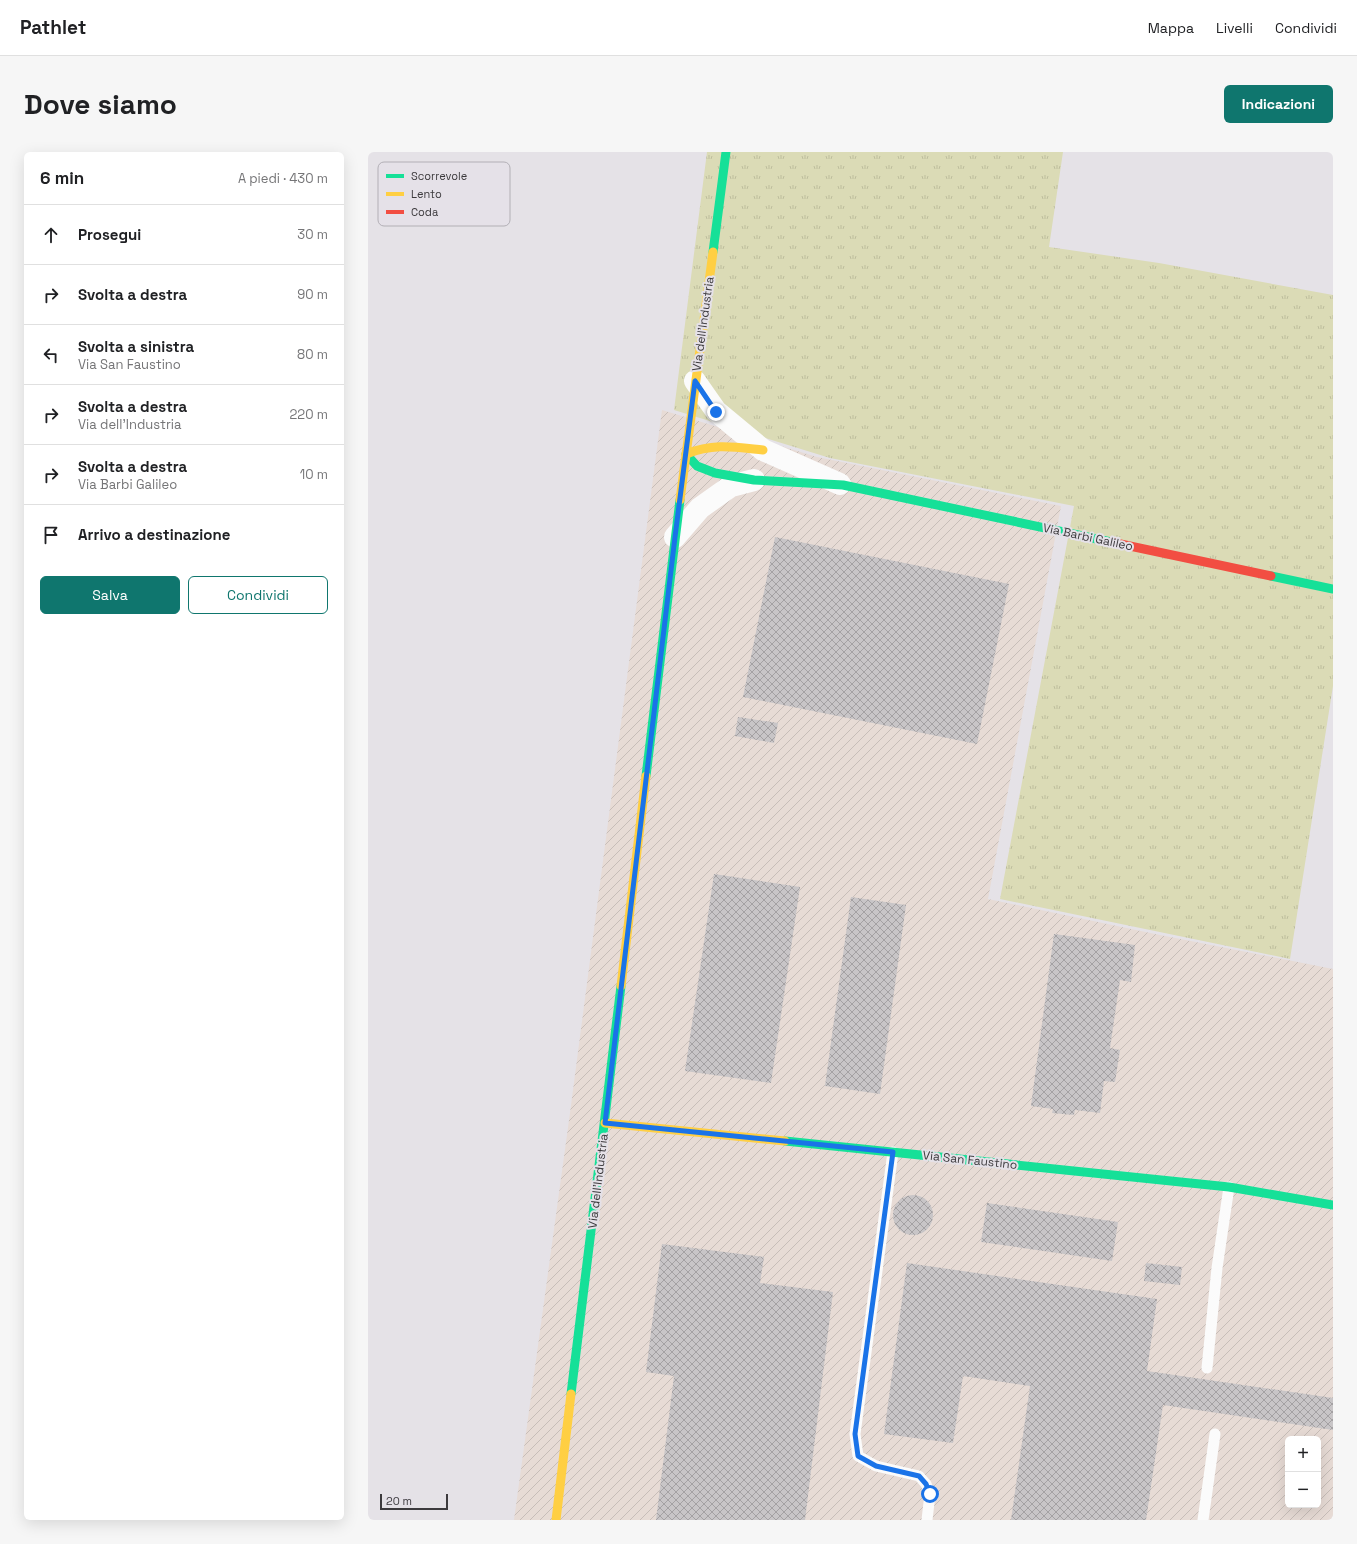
<!DOCTYPE html>
<html lang="it">
<head>
<meta charset="utf-8">
<style>
  :root { --surface:#fff; --page:#f6f6f6; --text:#202124; --muted:#757577; --line:#e0e0e0; --accent:#0f766e }
  body { margin:0; font-family:"Space Grotesk",sans-serif; background:var(--page); color:var(--text) }
  .controls { position:absolute; right:12px; bottom:12px; display:grid; overflow:hidden; border-radius:6px; box-shadow:0 4px 16px #0002 }
  .controls button { width:36px; height:36px; display:grid; place-items:center; padding:0; border:0; border-bottom:1px solid var(--line); background:var(--surface); color:var(--text); font:20px sans-serif }
  .scale { position:absolute; left:12px; bottom:10px; width:68px; box-sizing:border-box; padding-left:4px; border:2px solid #3c3a3d; border-top:0; font-size:11px; line-height:14px; white-space:nowrap; color:#3c3a3d; -webkit-text-stroke:3px #e5e1e8; paint-order:stroke }
  .stop { position:absolute; width:12px; height:12px; margin:-9px; border:3px solid #1a73e8; border-radius:50%; background:#fff }
  .stop.end { background:#1a73e8; border-color:#fff; box-shadow:0 1px 4px #0008 }
  .list { margin:0; padding:0; list-style:none }
  h2 { display:flex; justify-content:space-between; align-items:center; height:52px; margin:0; padding:0 16px; font-size:17px }
  h2 small { font-size:13px; font-weight:400; color:var(--muted) }
  .list li { display:grid; grid-template-columns:26px 1fr auto; gap:12px; align-items:center; box-sizing:border-box; height:60px; padding:0 16px; border-top:1px solid var(--line) }
  .list b { display:block; font-size:15px; white-space:nowrap }
  .list p { margin:0; font-size:13px; white-space:nowrap; color:var(--muted) }
  .list em { font-size:13px; font-style:normal; color:var(--muted) }
  .actions { display:flex; gap:8px; padding:12px 16px }
  .actions a { flex:1; padding:9px 0; border:1px solid var(--accent); border-radius:6px; text-align:center; font-size:14px; color:var(--accent) }
  .actions .main { background:var(--accent); color:#fff }
  .icon { flex:none; width:22px; height:22px; fill:none; stroke:currentColor; stroke-width:2; stroke-linecap:round; stroke-linejoin:round }
  .map { position:relative; flex:none; width:965px; height:1368px; overflow:hidden; border-radius:6px }
  header { display:flex; align-items:center; gap:24px; box-sizing:border-box; height:56px; padding:0 20px; background:var(--surface); border-bottom:1px solid var(--line) }
  header strong { font-size:19px }
  nav { display:flex; gap:22px; margin-inline-start:auto; font-size:14px }
  .intro { display:flex; align-items:center; justify-content:space-between; box-sizing:border-box; height:96px; padding:0 24px }
  h1 { margin:0; font-size:28px }
  .button { padding:10px 18px; border-radius:6px; background:var(--accent); color:#fff; font-size:14px; font-weight:700 }
  main { display:flex; gap:24px; padding:0 24px }
  aside { flex:1; background:var(--surface); border-radius:6px; box-shadow:0 4px 16px #0002 }
  .map>svg:first-child { display:block }
  .industrial { fill:url(#industrial-furrows); fill-rule:evenodd }
  .grass { fill:url(#grass-tufts) }
  .building { fill:url(#building-cross-hatch) }
  .lines { fill:none; stroke-linecap:round; stroke-linejoin:round }
  .lane { stroke:#fbfbfb; stroke-width:11 }
  .street { stroke:#fbfbfb; stroke-width:22 }
  .fast { stroke:#16e098; stroke-width:9 }
  .slow { stroke:#ffcf43; stroke-width:9 }
  .jam { stroke:#f24e42; stroke-width:9 }
  .route { stroke:#1a73e8; stroke-width:5 }
  .labels { text-anchor:middle; dominant-baseline:central; stroke-width:4; stroke-linejoin:round; paint-order:stroke }
  .street-label { font-size:12px; fill:#3c3a3d; stroke:#e5e1e8 }
  .key { fill:#e5e1e8; stroke:#b2afb5; stroke-width:1 }
  .key-label { font-size:11px; fill:#3c3a3d }
</style>
</head>
<body>
<header>
<strong>Pathlet</strong>
<nav><a>Mappa</a><a>Livelli</a><a>Condividi</a></nav>
</header>
<div class="intro"><h1>Dove siamo</h1><a class="button">Indicazioni</a></div>
<main>
<aside>
<h2>6 min<small>A piedi · 430 m</small></h2>
<ul class="list">
<li><svg class="icon" aria-label="ahead" viewBox="0 0 24 24"><path d="M12 20V5M6 11l6-6 6 6"/></svg><div><b>Prosegui</b></div><em>30 m</em></li>
<li><svg class="icon" aria-label="right" viewBox="0 0 24 24"><path d="M7 20v-9h11M14 6l5 5-5 5"/></svg><div><b>Svolta a destra</b></div><em>90 m</em></li>
<li><svg class="icon" aria-label="left" viewBox="0 0 24 24"><path d="M17 20v-9H6M10 6l-5 5 5 5"/></svg><div><b>Svolta a sinistra</b><p>Via San Faustino</p></div><em>80 m</em></li>
<li><svg class="icon" aria-label="right" viewBox="0 0 24 24"><path d="M7 20v-9h11M14 6l5 5-5 5"/></svg><div><b>Svolta a destra</b><p>Via dell'Industria</p></div><em>220 m</em></li>
<li><svg class="icon" aria-label="right" viewBox="0 0 24 24"><path d="M7 20v-9h11M14 6l5 5-5 5"/></svg><div><b>Svolta a destra</b><p>Via Barbi Galileo</p></div><em>10 m</em></li>
<li><svg class="icon" aria-label="arrive" viewBox="0 0 24 24"><path d="M6 21V4h12l-3 4 3 4H6"/></svg><div><b>Arrivo a destinazione</b></div></li>
</ul>
<div class="actions"><a class="main">Salva</a><a>Condividi</a></div>
</aside>
<div class="map">
<svg width="965" height="1368" viewBox="0 0 965 1368">
  <defs>
    <pattern id="industrial-furrows" width="10" height="10" patternUnits="userSpaceOnUse"><rect width="10" height="10" fill="#e7dbd5"/><path d="M-1 1l2-2M0 10L10 0M9 11l2-2" fill="none" stroke="#c7bdb8"/></pattern>
    <pattern id="grass-tufts" width="24" height="20" patternUnits="userSpaceOnUse"><rect width="24" height="20" fill="#dbdbb6"/><path d="M3 7l-1-3M5 7V3M7 7l1-3M15 17l-1-3M17 17v-4M19 17l1-3" fill="none" stroke="#bdbd9d"/></pattern>
    <pattern id="building-cross-hatch" width="8" height="8" patternUnits="userSpaceOnUse"><rect width="8" height="8" fill="#c8c5c7"/><path d="M0 0l8 8M0 8l8-8" fill="none" stroke="#a4a1a3"/></pattern>
  </defs>
  <rect width="100%" height="100%" fill="#e5e2e7"/>
  <path class="industrial" d="M294 258 449 305 693 354 620 747 787 782 965 817V1368H146L202 961ZM920 1287H950V1353H920Z"/>
  <polygon class="grass" points="339,0 695,0 681,95 791,111 965,143 965,534 922,807 632,747 706,354 462,306 306,258"/>
  <g class="building">
    <polygon points="407,385 641,432 609,592 375,545"/>
    <polygon points="370,565 410,571 406,591 367,584"/>
    <polygon points="346,722 432,735 403,931 317,919"/>
    <polygon points="483,745 538,753 512,942 457,934"/>
    <polygon points="686,782 767,793 763,830 752,828 742,896 752,898 747,930 736,929 732,961 707,958 706,963 684,961 685,957 663,954"/>
    <circle cx="545" cy="1063" r="20"/>
    <polygon points="619,1051 750,1070 744,1109 613,1090"/>
    <polygon points="294,1092 396,1105 392,1131 465,1140 437,1368 288,1368 306,1224 278,1220"/>
    <polygon points="539,1111 789,1147 779,1219 965,1246 965,1278 795,1253 778,1368 643,1368 662,1234 595,1224 585,1291 516,1282"/>
    <polygon points="778,1111 814,1115 812,1133 776,1129"/>
  </g>
  <g class="lines">
    <g class="lane">
      <polyline points="525,1000 487,1282 490,1304 508,1314 551,1324 558,1332 562,1342 559,1368"/>
      <polyline points="839,1216 849,1116 861,1035"/>
      <polyline points="835,1368 847,1282"/>
    </g>
    <g class="street">
      <polyline points="327,229 348,259 395,298 472,332"/>
      <polyline points="307,385 332,356 363,334 386,328"/>
    </g>
    <g class="fast">
      <polyline points="345,100 358,0"/>
      <polyline points="318,302 329,314 347,321 386,328 475,333 743,390"/>
      <polyline points="903,424 965,437"/>
      <polyline points="278,624 312,348"/>
      <polyline points="417,989 861,1035 965,1053"/>
      <polyline points="203,1242 253,834"/>
    </g>
    <g class="slow">
      <path d="M318 302C346 291 366 295 395 298"/>
      <polyline points="312,348 345,100"/>
      <polyline points="253,834 278,624"/>
      <polyline points="237,971 417,989"/>
      <polyline points="188,1368 203,1242"/>
    </g>
    <polyline class="jam" points="743,390 903,424"/>
  </g>
  <g class="lines">
    <polyline class="route" points="348,260 327,229 307,385 237,971 525,1000 487,1282 490,1304 508,1314 551,1324 558,1332 562,1342"/>
  </g>
  <g class="labels">
    <g class="street-label">
      <text transform="translate(335 172) rotate(-82)">Via dell'Industria</text>
      <text transform="translate(720 385) rotate(12)">Via Barbi Galileo</text>
      <text transform="translate(602 1008) rotate(6)">Via San Faustino</text>
      <text transform="translate(230 1029) rotate(-83)">Via dell'Industria</text>
    </g>
  </g>
  <rect x="10" y="10" width="132" height="64" rx="6" class="key"/>
  <rect x="18" y="22" width="18" height="4" fill="#16e098"/>
  <rect x="18" y="40" width="18" height="4" fill="#ffcf43"/>
  <rect x="18" y="58" width="18" height="4" fill="#f24e42"/>
  <g class="key-label">
    <text x="43" y="28">Scorrevole</text>
    <text x="43" y="46">Lento</text>
    <text x="43" y="64">Coda</text>
  </g>
</svg>
<div class="controls">
<button>+</button>
<button>−</button>
</div>
<div class="scale">20 m</div>
<div class="stop" style="left:562px;top:1342px"></div>
<div class="stop end" style="left:348px;top:260px"></div>
</div>
</main>
</body>
</html>
